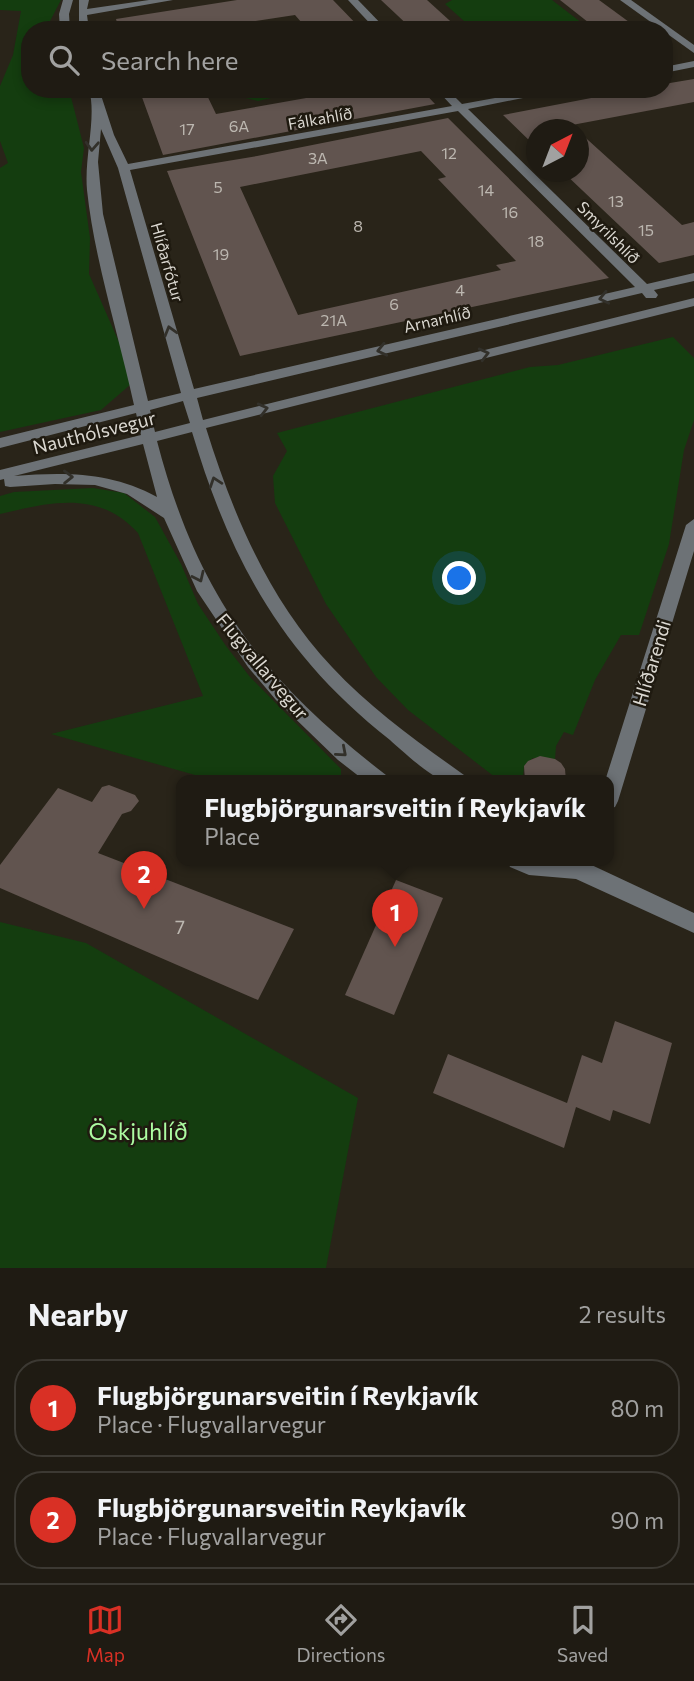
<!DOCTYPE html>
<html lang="en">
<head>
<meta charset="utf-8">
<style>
  :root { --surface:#1f1b13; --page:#2c2821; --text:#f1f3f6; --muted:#a1a1a0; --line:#3c3933; --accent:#d93025 }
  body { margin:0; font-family:Commissioner,sans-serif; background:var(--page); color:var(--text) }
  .compass { position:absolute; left:526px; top:119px; width:63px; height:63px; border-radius:50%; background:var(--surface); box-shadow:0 4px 10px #0003; rotate:42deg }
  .you { position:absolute; left:460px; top:579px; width:24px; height:24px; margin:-18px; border:5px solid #fff; border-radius:50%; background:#1a73e8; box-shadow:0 0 0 10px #1a73e833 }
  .badge { display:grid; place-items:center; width:46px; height:46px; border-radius:50%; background:var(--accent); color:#fff; font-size:23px; font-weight:700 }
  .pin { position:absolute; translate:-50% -58px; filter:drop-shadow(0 2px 4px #0008) }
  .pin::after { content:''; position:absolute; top:37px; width:24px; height:21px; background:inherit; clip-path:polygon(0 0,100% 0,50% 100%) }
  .popup { position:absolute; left:176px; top:775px; width:438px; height:91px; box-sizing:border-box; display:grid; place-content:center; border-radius:14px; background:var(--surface); filter:drop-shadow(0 2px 5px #0005); font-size:23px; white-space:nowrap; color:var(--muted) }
  .popup b { font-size:26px; color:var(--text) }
  .popup::after { content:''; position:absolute; left:50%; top:100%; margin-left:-14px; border:14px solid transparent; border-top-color:var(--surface) }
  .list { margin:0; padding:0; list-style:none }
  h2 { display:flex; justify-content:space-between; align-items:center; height:91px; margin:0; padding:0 28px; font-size:30px }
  h2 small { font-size:23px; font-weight:400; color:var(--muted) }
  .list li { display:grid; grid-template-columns:46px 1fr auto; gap:21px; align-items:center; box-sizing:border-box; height:98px; margin:0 14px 14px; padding:0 14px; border:2px solid var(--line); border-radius:28px }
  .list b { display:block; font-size:26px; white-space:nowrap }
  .list p { margin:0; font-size:23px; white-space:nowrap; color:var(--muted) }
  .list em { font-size:23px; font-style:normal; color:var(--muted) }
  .icon { flex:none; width:38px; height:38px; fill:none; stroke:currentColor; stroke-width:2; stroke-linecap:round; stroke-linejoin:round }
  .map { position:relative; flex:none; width:694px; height:1268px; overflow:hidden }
  .search { position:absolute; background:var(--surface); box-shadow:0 4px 10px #0003; left:21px; right:21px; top:21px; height:77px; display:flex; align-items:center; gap:18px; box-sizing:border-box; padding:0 24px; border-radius:28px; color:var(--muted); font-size:26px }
  .sheet { height:315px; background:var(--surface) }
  nav { display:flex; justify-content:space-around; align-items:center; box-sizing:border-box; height:98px; border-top:2px solid var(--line); background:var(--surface); font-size:19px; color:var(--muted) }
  nav a { display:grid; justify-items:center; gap:4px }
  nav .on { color:var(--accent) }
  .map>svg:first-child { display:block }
  .green { fill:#143d0f }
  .building { fill:#61544f; fill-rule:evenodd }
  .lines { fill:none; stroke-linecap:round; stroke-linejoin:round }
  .minor { fill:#6d7276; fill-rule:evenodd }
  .oneway { stroke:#32302a }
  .labels { text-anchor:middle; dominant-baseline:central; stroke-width:5; stroke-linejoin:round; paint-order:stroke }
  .far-street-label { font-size:16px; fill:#dbd8d1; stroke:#1f1a10 }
  .number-label { font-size:16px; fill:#bcb7b0 }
  .street-label { font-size:19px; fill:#dbd8d1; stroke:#1f1a10 }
  .near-number-label { font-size:19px; fill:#bcb7b0 }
  .near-park-label { font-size:23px; fill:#acfba1; stroke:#1f1a10 }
</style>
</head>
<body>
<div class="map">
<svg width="694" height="1268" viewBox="0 0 694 1268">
  <rect width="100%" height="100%" fill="#292419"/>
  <g class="green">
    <polygon points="0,0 61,0 49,23 51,30 30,30 30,89 69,89 84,148 81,172 90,238 89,274 122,349 131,384 101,410 0,432 0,168 8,163 0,141 0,86 13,55 21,11 0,10"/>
    <polygon points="452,0 552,0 591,30 474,30 445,4"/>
    <polygon points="237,89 333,89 297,92 258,101 237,96"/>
    <polygon points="673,337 694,358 694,420 684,450 669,544 639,635 621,635 595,680 573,735 564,732 556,746 555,759 533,758 524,766 523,777 500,781 408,710 376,677 326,604 275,503 273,476 287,451 277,433 530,367 558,365"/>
    <path d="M93 488 124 493 155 517 181 564 198 604 226 646 250 677 341 769V781H216L51 734 203 696 138 533C99 490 51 502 0 514V496L14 492Z"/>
    <polygon points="0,922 86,943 358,1098 326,1268 0,1268"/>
  </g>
  <g class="building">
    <polygon points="237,0 333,0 362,30 308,30 295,15 198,30 119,30 116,19"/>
    <polygon points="381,0 427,0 460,30 413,30"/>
    <polygon points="560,0 599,0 640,30 598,30"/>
    <polygon points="694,79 694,102 572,125 577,130 536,130 536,147 503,115 638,89 664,89 664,84"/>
    <polygon points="139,89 204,89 216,114 357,89 421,89 435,104 163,155"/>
    <path d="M448 118 609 278 240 356 167 171 257 156ZM421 151 446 177 438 179 516 261 496 265 501 270 298 315 240 187Z"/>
    <polygon points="578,131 682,225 694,222 694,255 659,263 563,172 578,172"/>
    <polygon points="540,756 555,759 561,763 565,769 566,781 525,781 524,766 528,761"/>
    <polygon points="109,785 135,795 139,801 131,811 122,814 98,853 294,929 258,1000 0,888 0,865 58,788 92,802 102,787"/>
    <polygon points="396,880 443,898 394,1015 345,995"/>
    <polygon points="615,1021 672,1043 650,1124 613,1110 610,1121 576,1107 564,1148 433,1093 448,1054 567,1103 582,1055 602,1063"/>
  </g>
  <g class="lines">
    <g class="minor">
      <polygon points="63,0 73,0 69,14 70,30 60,30 59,14"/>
      <polygon points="79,0 89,0 87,9 149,0 173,0 87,15 89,30 79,30"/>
      <polygon points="348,0 358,0 387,30 376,30"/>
      <polygon points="620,0 631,0 694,45 694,53"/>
      <polygon points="694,61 694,67 664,73 664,67"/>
      <path d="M89 89H99L114 135 128 164 452 106 436 89H447L462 104 544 89H568L468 109 647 284 694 273V281L654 290 658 295 656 298H646L642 293 197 398 203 420 694 298V306L206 428C233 515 269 600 332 667 371 709 418 742 464 775L467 781C460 781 452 782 445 781 433 779 401 750 390 740 282 655 231 562 192 432L157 441C197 594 261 679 386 775L389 781H365L338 760 276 700 248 667 197 591 164 518 127 494 95 485 55 484 10 487 5 486 4 479 0 480V470L141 435 136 413 0 448V438L134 405C119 336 94 258 87 190 84 156 97 118 89 89ZM458 111 635 287 194 389 130 170ZM101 129 118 168 181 393 148 401 103 214 98 162ZM183 401 190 423 155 432 150 410ZM143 444 157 497C111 472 66 472 14 476Z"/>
      <polygon points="694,519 694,551 618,801 615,807 608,809 608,781 605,781 686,525"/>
      <polygon points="507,861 583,861 694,913 694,933 576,879 529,875 510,867"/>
    </g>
  </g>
  <defs><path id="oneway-chevron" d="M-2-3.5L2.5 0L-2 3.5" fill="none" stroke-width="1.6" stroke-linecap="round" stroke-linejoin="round" transform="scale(1.75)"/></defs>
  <g class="oneway">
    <use href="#oneway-chevron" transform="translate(92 146) rotate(93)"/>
    <use href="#oneway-chevron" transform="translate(604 298) rotate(167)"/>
    <use href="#oneway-chevron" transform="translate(170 331) rotate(-106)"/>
    <use href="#oneway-chevron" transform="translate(382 350) rotate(167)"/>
    <use href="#oneway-chevron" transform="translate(484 354) rotate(-14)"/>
    <use href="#oneway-chevron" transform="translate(263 409) rotate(-14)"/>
    <use href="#oneway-chevron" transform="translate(68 477) rotate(-1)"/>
    <use href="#oneway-chevron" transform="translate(215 482) rotate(-109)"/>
    <use href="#oneway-chevron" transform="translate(199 577) rotate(65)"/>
    <use href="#oneway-chevron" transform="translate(342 752) rotate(41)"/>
  </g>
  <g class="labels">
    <g class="far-street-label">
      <text transform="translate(320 118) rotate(-10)">Fálkahlíð</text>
      <text transform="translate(609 232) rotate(45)">Smyrilshlíð</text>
      <text transform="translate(168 262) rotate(74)">Hlíðarfótur</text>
      <text transform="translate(437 319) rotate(-13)">Arnarhlíð</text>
    </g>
    <g class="number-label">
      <text x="239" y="125">6A</text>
      <text x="187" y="128">17</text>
      <text x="449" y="152">12</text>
      <text x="318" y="157">3A</text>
      <text x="218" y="186">5</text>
      <text x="486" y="189">14</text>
      <text x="616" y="200">13</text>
      <text x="510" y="211">16</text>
      <text x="358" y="225">8</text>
      <text x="646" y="229">15</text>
      <text x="536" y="240">18</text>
      <text x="221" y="253">19</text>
      <text x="460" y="289">4</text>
      <text x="394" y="303">6</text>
      <text x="334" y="319">21A</text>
    </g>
    <g class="street-label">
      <text transform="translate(94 432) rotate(-14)">Nauthólsvegur</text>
      <text transform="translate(651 663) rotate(-73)">Hlíðarendi</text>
      <text transform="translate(263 666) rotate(50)">Flugvallarvegur</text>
    </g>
    <g class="near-number-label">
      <text x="180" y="926">7</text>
    </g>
    <g class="near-park-label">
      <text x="138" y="1131">Öskjuhlíð</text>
    </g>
  </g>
</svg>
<svg class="compass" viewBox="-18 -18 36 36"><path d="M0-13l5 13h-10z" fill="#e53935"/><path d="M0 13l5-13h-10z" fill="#a1a1a0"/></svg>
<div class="you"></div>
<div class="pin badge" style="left:395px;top:947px">1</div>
<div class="popup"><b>Flugbjörgunarsveitin í Reykjavík</b>Place</div>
<div class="pin badge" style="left:144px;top:909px">2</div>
<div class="search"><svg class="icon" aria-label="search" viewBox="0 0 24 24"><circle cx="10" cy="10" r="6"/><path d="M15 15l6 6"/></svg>Search here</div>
</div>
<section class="sheet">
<h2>Nearby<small>2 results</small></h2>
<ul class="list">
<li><span class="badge">1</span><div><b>Flugbjörgunarsveitin í Reykjavík</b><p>Place · Flugvallarvegur</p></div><em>80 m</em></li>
<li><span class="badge">2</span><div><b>Flugbjörgunarsveitin Reykjavík</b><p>Place · Flugvallarvegur</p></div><em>90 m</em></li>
</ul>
</section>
<nav>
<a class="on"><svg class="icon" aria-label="map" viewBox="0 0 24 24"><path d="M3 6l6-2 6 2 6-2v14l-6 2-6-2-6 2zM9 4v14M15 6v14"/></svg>Map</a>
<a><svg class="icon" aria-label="directions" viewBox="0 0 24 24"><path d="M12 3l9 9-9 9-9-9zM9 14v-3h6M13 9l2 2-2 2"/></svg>Directions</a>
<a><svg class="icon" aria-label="saved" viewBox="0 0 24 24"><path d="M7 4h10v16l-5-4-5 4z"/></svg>Saved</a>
</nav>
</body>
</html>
